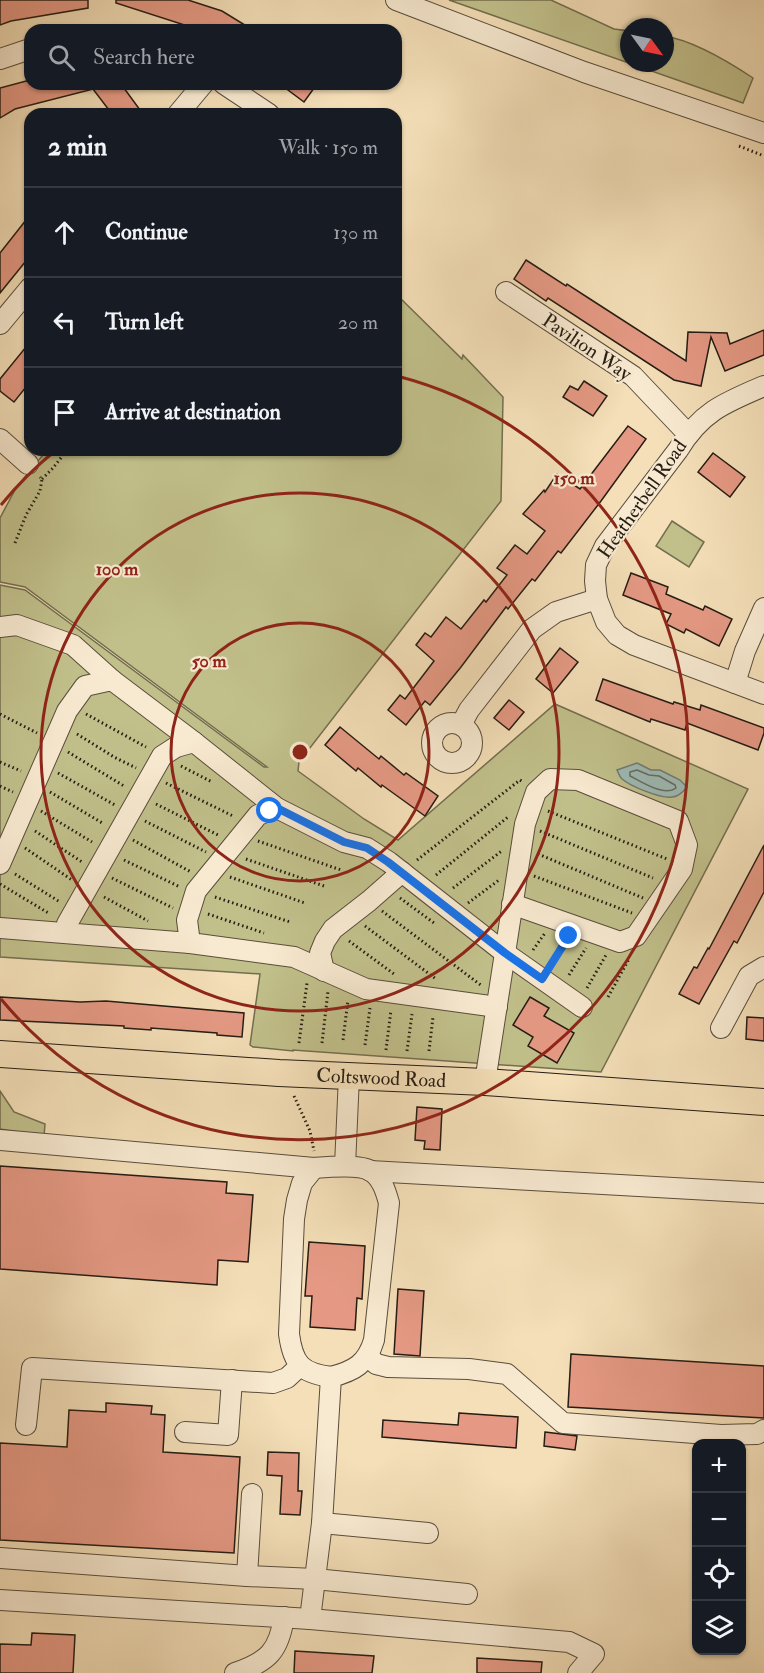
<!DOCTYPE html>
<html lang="en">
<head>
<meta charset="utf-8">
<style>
  :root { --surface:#171b24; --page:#242831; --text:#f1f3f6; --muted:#9ea1a6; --line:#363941 }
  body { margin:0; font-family:"IM FELL Double Pica",serif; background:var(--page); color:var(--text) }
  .controls { position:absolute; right:18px; bottom:18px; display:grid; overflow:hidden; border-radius:12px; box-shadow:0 2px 4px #0004 }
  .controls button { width:54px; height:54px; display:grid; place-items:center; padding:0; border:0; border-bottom:2px solid var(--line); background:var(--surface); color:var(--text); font:30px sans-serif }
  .compass { position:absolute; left:620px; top:18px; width:54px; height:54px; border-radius:50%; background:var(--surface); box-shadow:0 2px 4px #0004; rotate:123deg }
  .stop { position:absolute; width:18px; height:18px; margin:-14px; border:4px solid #1a73e8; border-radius:50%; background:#fff }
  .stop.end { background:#1a73e8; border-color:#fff; box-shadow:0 2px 6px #0008 }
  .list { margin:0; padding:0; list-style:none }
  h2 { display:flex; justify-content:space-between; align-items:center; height:78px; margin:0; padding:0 24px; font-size:26px }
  h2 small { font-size:20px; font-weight:400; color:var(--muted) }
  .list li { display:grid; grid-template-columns:39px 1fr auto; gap:18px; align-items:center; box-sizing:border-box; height:90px; padding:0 24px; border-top:2px solid var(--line) }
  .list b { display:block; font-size:22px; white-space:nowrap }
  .list em { font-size:20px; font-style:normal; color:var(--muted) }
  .icon { flex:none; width:33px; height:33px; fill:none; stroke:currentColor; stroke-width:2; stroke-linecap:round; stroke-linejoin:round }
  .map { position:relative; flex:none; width:764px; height:1673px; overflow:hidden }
  .search { position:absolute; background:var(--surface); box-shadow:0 2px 4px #0004; left:24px; top:24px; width:378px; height:66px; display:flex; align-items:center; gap:15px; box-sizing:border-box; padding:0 21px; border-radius:18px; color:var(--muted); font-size:22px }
  .panel { position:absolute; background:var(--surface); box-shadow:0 2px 4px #0004; left:24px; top:108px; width:378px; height:348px; border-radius:18px }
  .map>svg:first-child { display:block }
  .green { fill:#c1c08b; stroke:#736e4f; stroke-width:1.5 }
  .water { fill:#9ebbb6; stroke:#6e7b75; stroke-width:1.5 }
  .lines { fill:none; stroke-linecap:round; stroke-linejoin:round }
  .shore { stroke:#626c64; stroke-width:1.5 }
  .building { fill:#e59984; stroke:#251c13; stroke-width:1.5 }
  .minor-casing { stroke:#594d3c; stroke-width:22 }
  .major-casing { stroke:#251c13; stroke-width:28 }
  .path { stroke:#251c13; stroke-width:3; stroke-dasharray:1.5 3; stroke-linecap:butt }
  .minor { stroke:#f8ead1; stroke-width:20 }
  .major { stroke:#f4dfb8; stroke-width:26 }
  .route { stroke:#1a73e8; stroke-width:8 }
  .ring { fill:none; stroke:#8f2418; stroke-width:3 }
  .labels { text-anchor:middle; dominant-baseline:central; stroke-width:4.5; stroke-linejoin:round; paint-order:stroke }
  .street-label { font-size:20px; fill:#251c13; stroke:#f8ead1 }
  .centre { fill:#8f2418; stroke:#f8ead1; stroke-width:3 }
  .ring-label { font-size:18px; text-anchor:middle; font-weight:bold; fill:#8f2418; stroke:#f8ead1; stroke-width:4.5; stroke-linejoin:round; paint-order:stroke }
</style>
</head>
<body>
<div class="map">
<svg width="764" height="1673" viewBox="0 0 764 1673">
  <rect width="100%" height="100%" fill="#f4dfb8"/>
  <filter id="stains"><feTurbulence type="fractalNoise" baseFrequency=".00333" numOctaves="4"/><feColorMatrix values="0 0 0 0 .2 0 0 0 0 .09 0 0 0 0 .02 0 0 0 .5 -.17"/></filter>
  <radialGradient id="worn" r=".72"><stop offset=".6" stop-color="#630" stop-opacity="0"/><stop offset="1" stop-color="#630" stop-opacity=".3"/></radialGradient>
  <g class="green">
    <path d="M449 0H551L614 29 629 31V63H665V36C694 41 729 62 753 78L743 103Z"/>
    <polygon points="396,294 462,359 463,355 503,397 501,501 299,762 298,771 364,819 398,840 555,704 748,789 601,1072 293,1050 293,1051 253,1047 250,1045 260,974 0,957 0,585 25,590 264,767 267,767 25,587 0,582 0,518 16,488 47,450 396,450"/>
    <polygon points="672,521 704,542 689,567 656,546"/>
    <polygon points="0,1091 14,1112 45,1124 44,1136 0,1129"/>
  </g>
  <path class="water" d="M637 763 651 770H660L680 780 687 787C683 792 678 797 672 797 661 799 630 786 622 779 619 776 619 774 617 770Z"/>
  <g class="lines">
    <path class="shore" d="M637 770 649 775 659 776 675 785 676 788C664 797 642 782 630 776V772Z"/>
  </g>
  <g class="building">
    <polygon points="0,0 88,0 88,8 11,21 0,25"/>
    <polygon points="116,0 188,0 222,11 253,30 200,30 116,3"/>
    <polygon points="30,80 30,84 121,84 143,114 112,114 93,89 15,109 0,118 0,88"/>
    <polygon points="280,84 317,84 304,102"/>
    <polygon points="30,215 30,256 0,293 0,253"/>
    <polygon points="526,260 566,286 567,284 590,299 686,361 688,332 727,333 730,344 764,330 764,355 725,371 711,337 701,386 674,380 548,298 546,301 514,279"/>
    <polygon points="30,342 30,382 14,402 0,391 0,379"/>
    <polygon points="584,381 607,396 593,416 563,397 570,386 578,390"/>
    <polygon points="628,426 646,439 601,501 561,553 558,551 535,581 532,579 508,609 506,607 461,667 430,705 425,701 406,725 388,710 400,695 405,699 434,661 416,645 425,633 431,637 446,617 461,629 484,600 486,602 507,575 497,568 515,545 527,554 545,531 523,514 544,490 545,492 557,474 580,489"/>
    <polygon points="713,453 745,477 730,497 698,472"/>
    <polygon points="631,573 668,587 666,594 703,610 705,606 732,619 719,646 686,629 684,633 666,624 671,614 623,595"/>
    <polygon points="560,648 578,662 553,693 536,679"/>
    <polygon points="603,679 673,704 674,702 700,710 701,705 764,728 764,733 758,750 687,723 685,730 651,719 650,722 596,700"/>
    <polygon points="509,700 524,712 509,730 494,718"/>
    <polygon points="340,727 379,759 381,756 404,775 406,773 438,796 425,816 382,785 381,787 358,768 356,771 325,745"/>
    <polygon points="764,845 764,892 737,943 734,941 699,1004 679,994 694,967 697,968 708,948 709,949"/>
    <polygon points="0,997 80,1002 106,1001 244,1013 242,1037 217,1035 217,1033 151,1028 151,1030 124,1028 124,1026 0,1020"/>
    <polygon points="530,997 549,1008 544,1016 574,1033 557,1063 528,1046 533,1037 513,1025"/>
    <polygon points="747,1017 764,1018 764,1041 746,1039"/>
    <polygon points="417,1107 442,1109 440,1150 424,1149 425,1141 415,1140"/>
    <polygon points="0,1166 227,1182 226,1193 253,1195 248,1262 218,1260 217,1285 0,1269"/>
    <polygon points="309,1242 365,1246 362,1299 357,1298 355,1330 310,1327 312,1296 305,1296"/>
    <polygon points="398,1289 424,1291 420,1356 394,1354"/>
    <polygon points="571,1354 764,1366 764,1418 568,1407"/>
    <polygon points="106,1403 152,1406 151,1414 165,1415 163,1452 240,1457 234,1553 0,1540 0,1443 67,1447 69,1410 106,1412"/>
    <polygon points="459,1413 518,1417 516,1448 382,1437 383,1420 458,1425"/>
    <polygon points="545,1432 577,1436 575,1450 544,1446"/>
    <polygon points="268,1452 299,1453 298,1491 302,1491 300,1515 280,1514 282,1476 267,1475"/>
    <polygon points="32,1633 75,1635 73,1673 0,1673 0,1644 31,1645"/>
    <polygon points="295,1651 374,1656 372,1673 294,1673"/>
    <polygon points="477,1658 542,1662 541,1673 477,1673"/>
  </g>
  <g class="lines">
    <defs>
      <g id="minor">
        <polyline points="396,0 584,72 764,133"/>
        <polyline points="0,59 30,49"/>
        <polyline points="224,84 269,114"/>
        <polyline points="178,114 203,84"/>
        <polyline points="506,292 633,376 688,434"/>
        <polyline points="0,324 30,288"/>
        <path d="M764 386C724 403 701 412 678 450L605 546 596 565 595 581 597 599 606 622 617 635 634 645 764 694"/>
        <polyline points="0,439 28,464"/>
        <polyline points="0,627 17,625 73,645 112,680"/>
        <polyline points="735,683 745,651 764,608"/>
        <circle cx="452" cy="743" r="20"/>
        <polyline points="461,725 469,710 532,629 556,612 597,599"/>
        <polyline points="0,864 67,711 85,686 112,680 194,742 277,808"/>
        <polyline points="0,928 190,943"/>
        <polyline points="66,933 67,924 162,756 176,747 194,742"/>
        <polyline points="324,971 320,953 325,941 333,929 369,901 402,872"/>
        <polyline points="497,1007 366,989 294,957 190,943 187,920 196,891 258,815 277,808 344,842 367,848 389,862 505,953 582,1007"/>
        <polyline points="721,1028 749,976 764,967"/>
        <polyline points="485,1082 525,824 536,792 550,779 578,780 678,821 687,845 682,869 636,936 620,942 512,904"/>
        <path d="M0 1140 314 1168C327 1167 360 1164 371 1171 382 1178 386 1192 389 1203L374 1340C367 1364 354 1371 331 1377L322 1523 310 1619"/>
        <polyline points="345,1166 349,1076"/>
        <path d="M314 1168 302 1183 297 1200 294 1219 289 1334C293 1364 301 1373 331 1377"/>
        <polyline points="370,1171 764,1193"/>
        <polyline points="368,1356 376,1364 388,1367 469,1369 507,1374 563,1423 721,1435 757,1434 764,1430"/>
        <polyline points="26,1425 32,1368 273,1383 287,1378 300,1366"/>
        <polyline points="185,1432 228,1435 232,1380"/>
        <polyline points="322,1523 428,1533"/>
        <polyline points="0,1558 247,1576 315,1579 467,1594"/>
        <polyline points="247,1576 252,1494"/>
        <polyline points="0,1600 310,1619 569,1642 594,1654 578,1673"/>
        <path d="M235 1673C268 1662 279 1651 284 1617"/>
      </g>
      <g id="major">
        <path id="s1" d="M0 1054 279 1073 485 1082 764 1102"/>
      </g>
    </defs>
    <use href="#minor" class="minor-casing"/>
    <use href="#major" class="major-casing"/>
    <g class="path">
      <polyline points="739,146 764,156"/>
      <polyline points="42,479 53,468 67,450"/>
      <polyline points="15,543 26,515 40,491 42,479 40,477"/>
      <polyline points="0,714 37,733"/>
      <polyline points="86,714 146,747"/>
      <polyline points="77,734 114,757 136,768"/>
      <polyline points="68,752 124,786"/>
      <polyline points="0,762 21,771"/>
      <polyline points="181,766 212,782"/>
      <polyline points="58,773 115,805"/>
      <polyline points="166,783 233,816"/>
      <polyline points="0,786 13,792"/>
      <polyline points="50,792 104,824"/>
      <polyline points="156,804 220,836"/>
      <polyline points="41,811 92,842"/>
      <polyline points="548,811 667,859"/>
      <polyline points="145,821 206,852"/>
      <polyline points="35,831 82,862"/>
      <polyline points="540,831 653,878"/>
      <polyline points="133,840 191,872"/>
      <polyline points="258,841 341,870"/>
      <polyline points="25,848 72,880"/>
      <polyline points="538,854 643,898"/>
      <polyline points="246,859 324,886"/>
      <polyline points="124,860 180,887"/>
      <polyline points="417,860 520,780 523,782"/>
      <polyline points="15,874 60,902"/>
      <polyline points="436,875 508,817"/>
      <polyline points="534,876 632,913"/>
      <polyline points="230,877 305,903"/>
      <polyline points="112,878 173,908"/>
      <polyline points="0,884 50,914"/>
      <polyline points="453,888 503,850"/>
      <polyline points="104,897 148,921"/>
      <polyline points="215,897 290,922"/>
      <polyline points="400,898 434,923"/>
      <polyline points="468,903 499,880"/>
      <polyline points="382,911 482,986"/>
      <polyline points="208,914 264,933"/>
      <polyline points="365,926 436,979"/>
      <polyline points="349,941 394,974"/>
      <polyline points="533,950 545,933"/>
      <polyline points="552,963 566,941"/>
      <polyline points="569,975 586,948"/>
      <polyline points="587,988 606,955"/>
      <polyline points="608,997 629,959"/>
      <polyline points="343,1040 348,1000"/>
      <polyline points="299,1043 307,983"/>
      <polyline points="322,1043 328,991"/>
      <polyline points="365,1045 370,1008"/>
      <polyline points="386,1050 391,1010"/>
      <polyline points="407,1051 412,1014"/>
      <polyline points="429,1051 433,1017"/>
      <polyline points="294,1096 310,1131 314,1151"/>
    </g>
    <use href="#minor" class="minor"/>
    <use href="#major" class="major"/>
  </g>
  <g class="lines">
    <polyline class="route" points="270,811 277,808 344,842 367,848 388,862 505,953 542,979 569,936"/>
  </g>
  <g class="ring">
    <circle cx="300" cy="752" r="129"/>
    <circle cx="300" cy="752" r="259"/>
    <path d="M1 505A388 388 0 0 1 56 450M397 376A388 388 0 1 1 1 999"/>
  </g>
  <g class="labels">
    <g class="street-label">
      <text transform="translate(587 347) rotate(34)">Pavilion Way</text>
      <text transform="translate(642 499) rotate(-55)">Heatherbell Road</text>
      <text stroke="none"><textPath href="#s1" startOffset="382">Coltswood Road</textPath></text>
    </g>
  </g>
  <circle cx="300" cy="752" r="9" class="centre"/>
  <g class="ring-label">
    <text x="574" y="484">150 m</text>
    <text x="117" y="575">100 m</text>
    <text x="209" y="667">50 m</text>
  </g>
  <rect width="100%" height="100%" filter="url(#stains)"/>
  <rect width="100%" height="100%" fill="url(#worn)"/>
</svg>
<div class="controls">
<button>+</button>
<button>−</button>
<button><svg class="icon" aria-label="locate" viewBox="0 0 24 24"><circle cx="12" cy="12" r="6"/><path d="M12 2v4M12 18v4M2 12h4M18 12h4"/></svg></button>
<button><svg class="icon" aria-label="layers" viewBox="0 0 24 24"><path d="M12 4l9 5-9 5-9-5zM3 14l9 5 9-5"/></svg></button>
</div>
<svg class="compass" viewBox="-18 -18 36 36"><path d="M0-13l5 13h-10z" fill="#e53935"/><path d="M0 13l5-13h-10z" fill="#9ea1a6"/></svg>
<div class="stop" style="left:270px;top:811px"></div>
<div class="stop end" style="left:569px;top:936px"></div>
<div class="search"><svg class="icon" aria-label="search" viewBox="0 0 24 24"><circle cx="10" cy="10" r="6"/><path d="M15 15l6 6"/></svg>Search here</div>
<section class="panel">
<h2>2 min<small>Walk · 150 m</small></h2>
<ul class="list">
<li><svg class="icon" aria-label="ahead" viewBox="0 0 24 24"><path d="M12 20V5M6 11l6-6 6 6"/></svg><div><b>Continue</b></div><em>130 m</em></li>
<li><svg class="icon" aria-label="left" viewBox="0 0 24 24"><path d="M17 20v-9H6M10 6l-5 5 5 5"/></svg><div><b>Turn left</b></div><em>20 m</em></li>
<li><svg class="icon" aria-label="arrive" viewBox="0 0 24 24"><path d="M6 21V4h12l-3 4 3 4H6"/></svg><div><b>Arrive at destination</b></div></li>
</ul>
</section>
</div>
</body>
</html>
